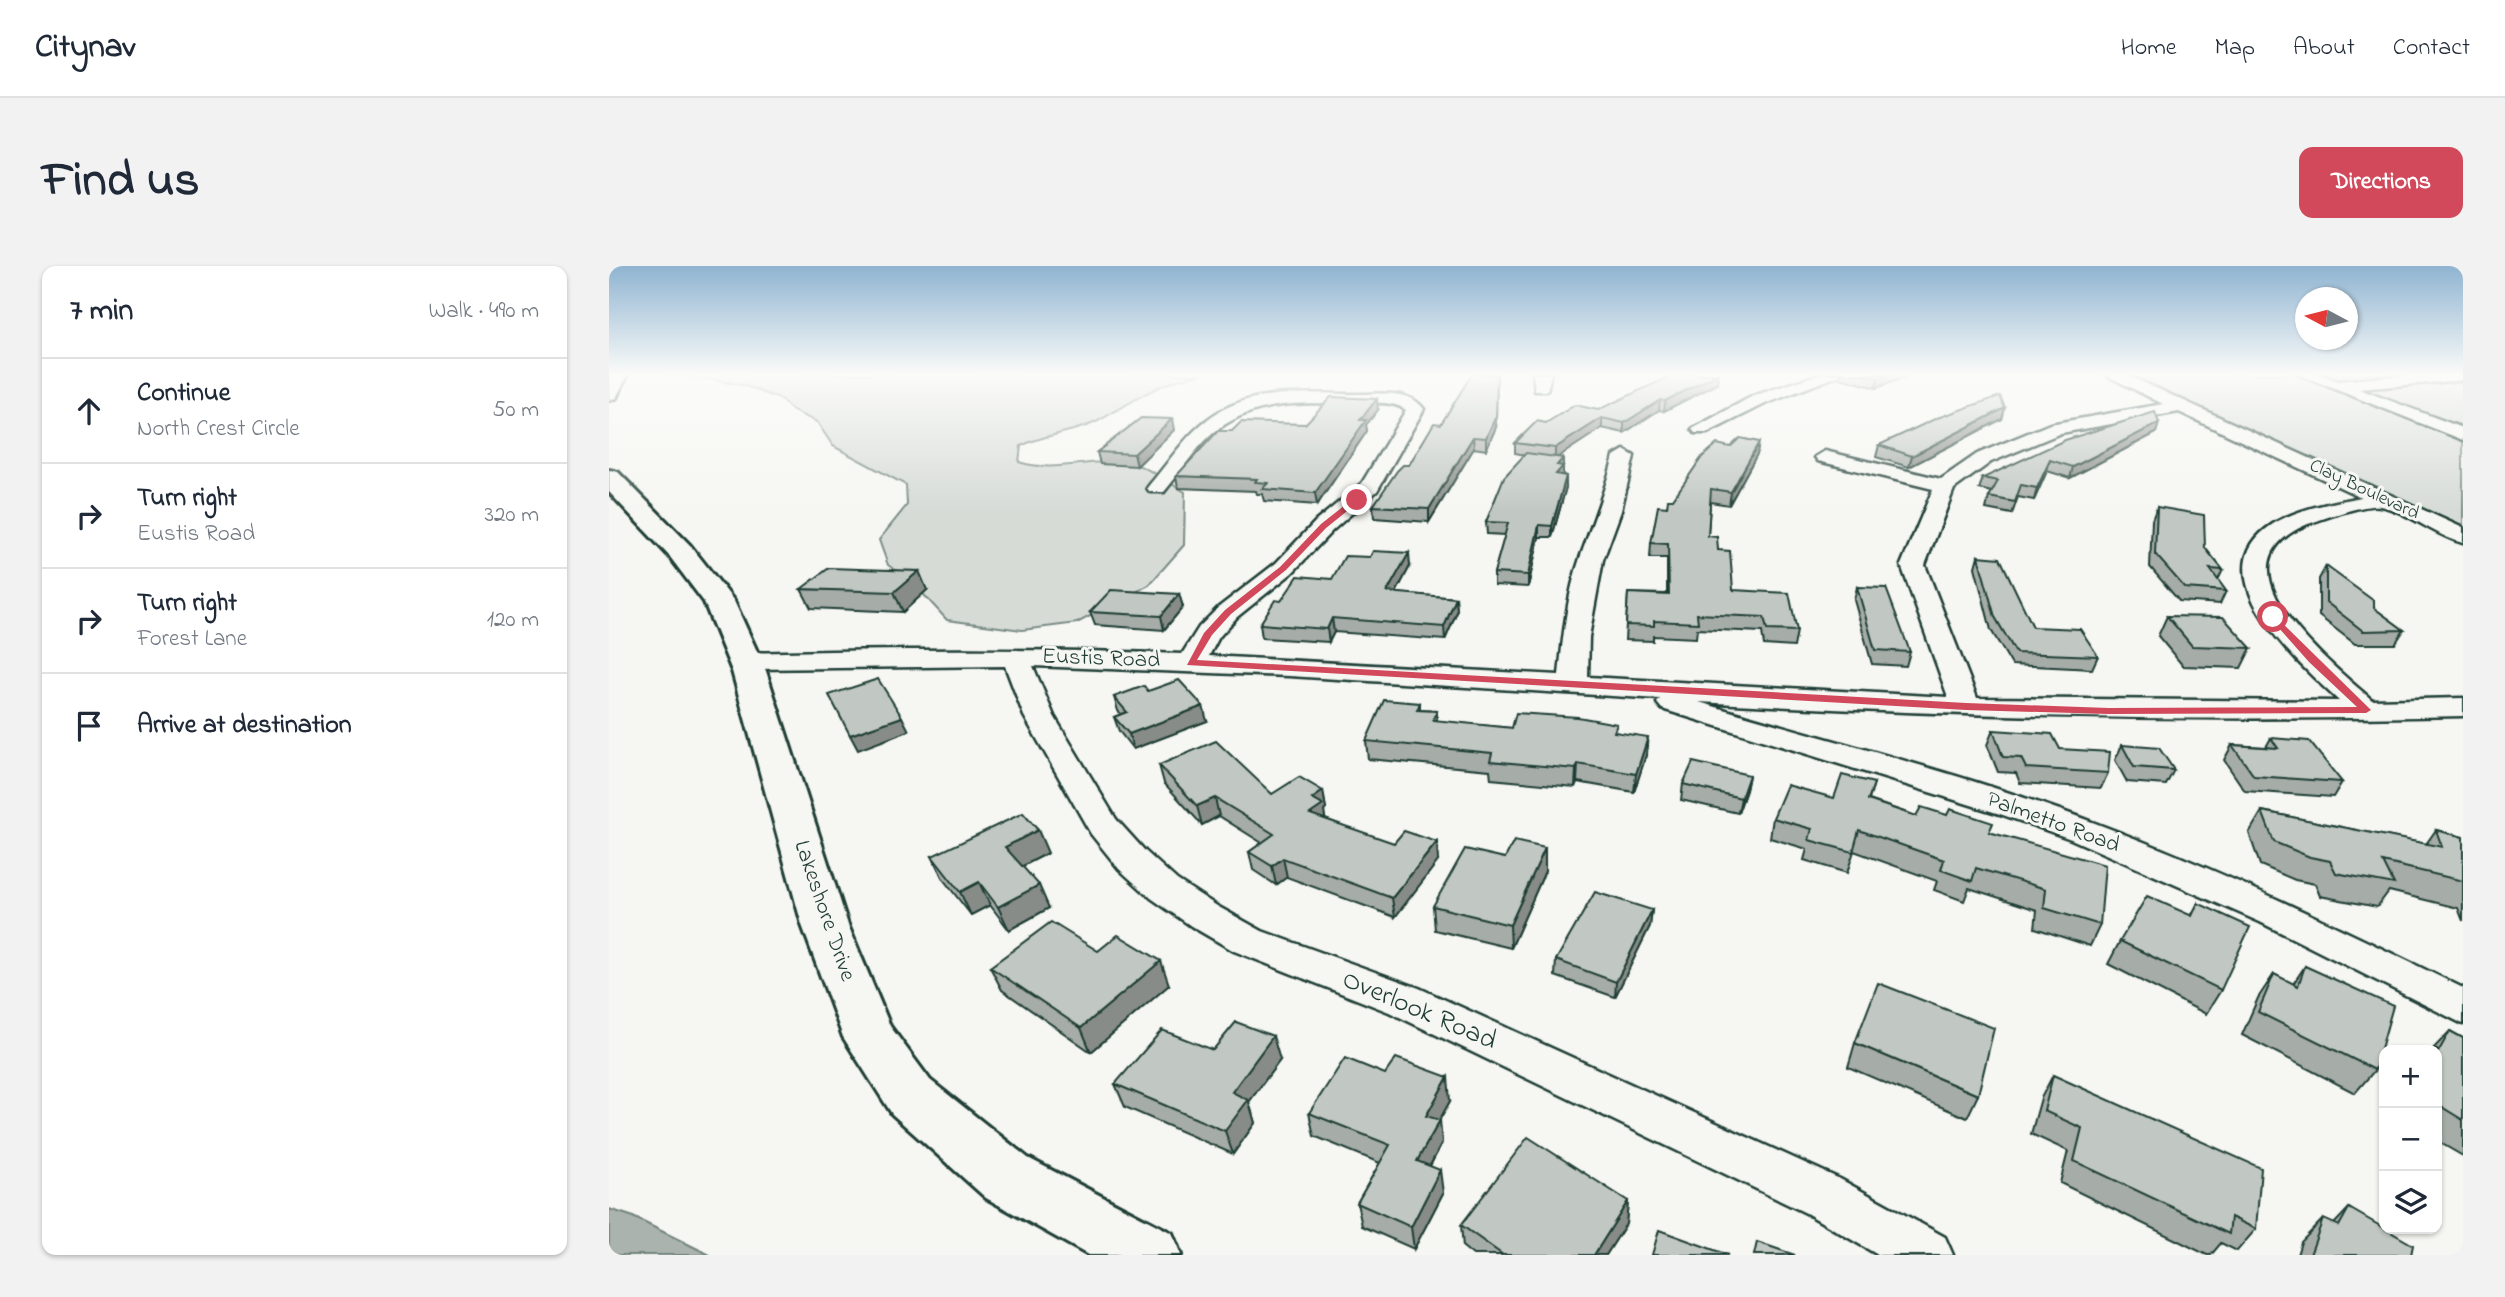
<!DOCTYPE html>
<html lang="en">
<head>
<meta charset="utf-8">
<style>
  :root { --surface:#fff; --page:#f2f2f3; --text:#1f2937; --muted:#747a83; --line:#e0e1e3; --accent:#d1495b }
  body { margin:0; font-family:"Indie Flower",sans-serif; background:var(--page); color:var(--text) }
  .controls { position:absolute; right:21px; bottom:21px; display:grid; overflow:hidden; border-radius:14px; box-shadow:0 2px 5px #0004 }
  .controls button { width:63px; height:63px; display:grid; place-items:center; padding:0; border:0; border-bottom:2px solid var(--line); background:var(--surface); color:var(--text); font:35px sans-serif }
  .compass { position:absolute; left:1686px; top:21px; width:63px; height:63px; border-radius:50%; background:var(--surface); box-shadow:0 2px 5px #0004; rotate:277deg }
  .stop { position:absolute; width:21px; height:21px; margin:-16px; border:5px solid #d1495b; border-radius:50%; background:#fff }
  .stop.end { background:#d1495b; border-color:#fff; box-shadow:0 2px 7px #0008 }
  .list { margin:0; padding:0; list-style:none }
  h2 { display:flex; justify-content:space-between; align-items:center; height:91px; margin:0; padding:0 28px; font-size:30px }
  h2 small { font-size:23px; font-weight:400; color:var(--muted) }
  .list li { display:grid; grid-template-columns:46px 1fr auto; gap:21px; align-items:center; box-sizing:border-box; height:105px; padding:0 28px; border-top:2px solid var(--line) }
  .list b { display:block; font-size:26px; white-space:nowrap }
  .list p { margin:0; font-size:23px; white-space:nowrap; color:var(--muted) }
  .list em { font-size:23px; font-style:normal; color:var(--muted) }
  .icon { flex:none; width:38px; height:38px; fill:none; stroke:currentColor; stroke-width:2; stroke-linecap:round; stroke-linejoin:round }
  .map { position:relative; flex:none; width:1854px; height:989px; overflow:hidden; border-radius:14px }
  header { display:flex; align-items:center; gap:42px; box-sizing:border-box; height:98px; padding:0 35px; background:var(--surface); border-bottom:2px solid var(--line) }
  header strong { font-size:33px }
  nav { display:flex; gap:38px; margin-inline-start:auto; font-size:24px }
  .intro { display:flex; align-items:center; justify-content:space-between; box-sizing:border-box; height:168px; padding:0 42px }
  h1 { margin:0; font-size:49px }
  .button { padding:18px 32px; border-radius:14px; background:var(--accent); color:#fff; font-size:24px; font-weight:700 }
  main { display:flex; gap:42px; padding:0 42px }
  aside { flex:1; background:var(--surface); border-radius:14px; box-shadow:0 2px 5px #0004 }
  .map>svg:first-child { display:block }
  .green { fill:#d6dbd6; stroke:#7a8c85; stroke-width:2 }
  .water { fill:#aab3ae; stroke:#72847d; stroke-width:2 }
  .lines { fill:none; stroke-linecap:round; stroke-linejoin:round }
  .minor-casing { stroke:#1f3d34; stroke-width:5 }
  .tertiary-casing { stroke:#1f3d34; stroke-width:6 }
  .minor { fill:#f6f6f2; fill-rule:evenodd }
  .tertiary { fill:#f6f6f2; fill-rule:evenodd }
  .wall { fill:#a6aca8; stroke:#1f3d34; stroke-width:2 }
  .shaded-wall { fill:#878c88; stroke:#1f3d34; stroke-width:2 }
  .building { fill:#c1c8c3; stroke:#1f3d34; stroke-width:2 }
  .route { fill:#d1495b }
  .labels { text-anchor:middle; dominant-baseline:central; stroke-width:6; stroke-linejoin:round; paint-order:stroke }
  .far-street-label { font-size:19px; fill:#1f3d34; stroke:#f6f6f2 }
  .street-label { font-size:23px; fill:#1f3d34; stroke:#f6f6f2 }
  .near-street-label { font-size:28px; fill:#1f3d34; stroke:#f6f6f2 }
</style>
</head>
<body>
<header>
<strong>Citynav</strong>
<nav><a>Home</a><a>Map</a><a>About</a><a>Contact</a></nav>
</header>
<div class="intro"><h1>Find us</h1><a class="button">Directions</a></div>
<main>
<aside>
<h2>7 min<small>Walk · 490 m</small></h2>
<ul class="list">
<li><svg class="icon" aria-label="ahead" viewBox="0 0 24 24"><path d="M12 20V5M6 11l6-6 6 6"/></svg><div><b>Continue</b><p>North Crest Circle</p></div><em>50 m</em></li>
<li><svg class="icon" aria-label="right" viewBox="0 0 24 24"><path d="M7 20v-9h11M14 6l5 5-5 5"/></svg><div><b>Turn right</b><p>Eustis Road</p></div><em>320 m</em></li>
<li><svg class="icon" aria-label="right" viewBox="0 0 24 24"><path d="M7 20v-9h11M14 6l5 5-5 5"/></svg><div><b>Turn right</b><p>Forest Lane</p></div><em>120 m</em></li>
<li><svg class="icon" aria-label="arrive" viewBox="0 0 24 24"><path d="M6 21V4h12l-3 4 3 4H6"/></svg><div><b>Arrive at destination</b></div></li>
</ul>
</aside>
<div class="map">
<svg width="1854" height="989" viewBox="0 0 1854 989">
  <rect width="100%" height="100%" fill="#f6f6f2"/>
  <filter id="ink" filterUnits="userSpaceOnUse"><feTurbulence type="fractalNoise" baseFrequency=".0143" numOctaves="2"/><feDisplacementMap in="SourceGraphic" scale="14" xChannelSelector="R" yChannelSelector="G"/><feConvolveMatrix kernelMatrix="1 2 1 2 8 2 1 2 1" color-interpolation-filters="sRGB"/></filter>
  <g filter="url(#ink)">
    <g class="green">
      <path d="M52 108H592C546 117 528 134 489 155 466 167 436 168 412 180L410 196C449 209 490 188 528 199 544 204 561 218 576 226L575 279 540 319 468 357 413 364 338 354 306 319 279 299 270 274 298 239 297 219 224 180 208 156 184 145 171 133 137 120 100 113Z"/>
      <polygon points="1504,108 1854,108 1854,268"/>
    </g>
    <polygon class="water" points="0,943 22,950 101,989 0,989"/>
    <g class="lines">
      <defs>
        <g id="minor">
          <polygon points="924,108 942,108 938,125 926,125"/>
          <polygon points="1211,108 1234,108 1156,138 1098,167 1086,167 1083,163 1144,130"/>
          <path d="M1495 108H1516L1854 262V277C1826 270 1798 245 1771 240 1757 237 1713 253 1699 258 1597 300 1722 398 1763 434L1854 432V450C1599 456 1345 451 1090 436 1221 475 1357 508 1486 557 1612 604 1733 663 1854 722V758L1651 656 1462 573 1391 548 1053 443 1048 437 1051 433 680 410 424 400 445 450 507 553 536 585 568 614 608 640 653 665 810 722 1231 913 1336 971 1344 989H1269L1197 947 780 746 625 685 582 660 542 632 510 603 482 568 415 450 396 400 136 403 126 401 122 395 126 389 136 387C282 383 427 382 573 388L590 361 610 341 667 297 707 255 753 217 797 144C781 133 758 138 739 138 687 136 633 135 595 176 580 191 569 210 555 226H541L538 222 541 218C561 195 577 168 603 150 646 121 700 128 749 128 771 128 800 123 815 143L768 225 723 265 683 307 628 351 610 371 600 390 950 409C954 371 958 329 971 292 983 258 996 225 1005 190L1015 184 1025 190 1012 245 994 294 980 371 979 411 1339 431 1292 299 1324 223 1209 195 1206 191 1216 185 1332 213 1368 188 1441 158 1554 138ZM1570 146 1752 231C1723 237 1690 242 1664 258 1587 307 1690 398 1730 435L1368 432 1316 299 1345 223 1382 196 1452 167Z"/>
          <polygon points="1688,108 1710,108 1729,115 1810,108 1854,108 1854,114 1750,123 1854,162 1854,174"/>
        </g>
        <g id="tertiary">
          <polygon points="0,108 19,108 7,132 0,134"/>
          <polygon points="0,204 9,206 81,279 125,335 157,405 239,659 281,760 321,814 419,892 563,967 572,989 479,989 377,932 283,848 234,771 193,659 123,405 95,336 61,291 0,226"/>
        </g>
      </defs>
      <use href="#minor" class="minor-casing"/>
      <use href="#tertiary" class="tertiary-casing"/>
      <use href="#minor" class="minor"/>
      <use href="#tertiary" class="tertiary"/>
    </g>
    <g class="wall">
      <polygon points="1232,108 1305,108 1267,122 1231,112"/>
      <polygon points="1108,118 1055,145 1050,144 1015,167 993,162 948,191 954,192 954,209 957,210 957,221 943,271 930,271 919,321 885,319 885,307 896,269 878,268 877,256 916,189 906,187 906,177 937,157"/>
      <polygon points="1396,142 1393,153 1300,201 1267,191 1270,179"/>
      <polygon points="769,144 757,159 758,165 708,239 655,235 653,228 648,228 647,225 569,222 567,210 623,165 696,158"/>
      <polygon points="887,161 877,184 865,182 820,256 765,252 764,240 800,199"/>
      <polygon points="565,164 528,200 491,198 488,186"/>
      <polygon points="1547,167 1461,212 1438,205 1425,234 1409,231 1403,248 1377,243 1380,231 1383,226 1370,223 1374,212"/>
      <polygon points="1148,188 1120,239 1101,236 1099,270 1109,284 1124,324 1188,365 1185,381 1155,379 1153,366 1088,363 1087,372 1044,370 1044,375 1016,374 1019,327 1058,328 1058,292 1041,292 1042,277 1058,241 1064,233"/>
      <polygon points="1548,241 1596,282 1614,304 1609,314 1617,325 1611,338 1570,335 1541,301 1543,254"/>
      <polygon points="1369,290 1424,361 1489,390 1483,403 1403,399 1382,364 1366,301"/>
      <polygon points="801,300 787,327 847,332 848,346 836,374 725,366 720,376 653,372 651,358 672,335 723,313"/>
      <polygon points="1717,300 1765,342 1795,364 1786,378 1746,378 1710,350 1710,313"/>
      <polygon points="1248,321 1301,386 1297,400 1263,398 1245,334"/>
      <polygon points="192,323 318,324 294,346 202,342"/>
      <polygon points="570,328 574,341 555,364 486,359 481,346"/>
      <polygon points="1558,350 1642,382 1632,402 1574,400 1549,370"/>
      <polygon points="539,425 598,455 524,483 510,465 505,451 512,448 509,445 505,431"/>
      <polygon points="811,437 811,444 828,445 828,455 903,462 1007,466 1037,489 1025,526 968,516 966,521 882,513 881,504 759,493 757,475"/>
      <polygon points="1384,464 1451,483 1499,507 1492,522 1411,517 1407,507 1389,506 1378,479"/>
      <polygon points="1662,472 1733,516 1724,531 1636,525 1615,494 1623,479 1657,481"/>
      <polygon points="1513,479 1565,504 1557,519 1518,516 1506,494"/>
      <polygon points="550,499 663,528 714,525 717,543 715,545 716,553 829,595 786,651 678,611 667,619 644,604 640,586 653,577 610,550 593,559 555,517"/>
      <polygon points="1140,509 1137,524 1129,547 1072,534 1074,518"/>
      <polygon points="1265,517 1260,534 1307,550 1380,566 1491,659 1481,680 1426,662 1428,644 1360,622 1355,635 1325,624 1328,615 1245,585 1238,607 1195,594 1198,583 1161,572 1164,552 1225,532"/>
      <polygon points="1653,545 1817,578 1827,564 1854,571 1854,655 1849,642 1780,625 1768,641 1711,630 1706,618 1686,614 1651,599 1640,567"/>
      <polygon points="936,582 936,605 902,682 826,664 824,640 896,592"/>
      <polygon points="439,587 413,600 440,642 400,664 381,639 362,649 334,613 323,590"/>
      <polygon points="1589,637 1612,724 1597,748 1499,698 1511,675 1582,650"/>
      <polygon points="1043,644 1041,660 1006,731 946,710 947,694"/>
      <polygon points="489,685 560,719 482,786 393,724 381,701"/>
      <polygon points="1696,700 1766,804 1746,827 1633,769 1649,732 1665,708 1684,718"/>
      <polygon points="1841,765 1854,772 1854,890 1828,875 1828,784 1823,784"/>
      <polygon points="1246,777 1369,829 1358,852 1239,801"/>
      <polygon points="604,784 671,794 640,836 646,857 624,888 516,841 506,818"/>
      <polygon points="1444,809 1647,963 1628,985 1612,977 1602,989 1598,989 1451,917 1459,885 1422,868 1432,832"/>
      <polygon points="841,835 830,854 833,877 821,900 834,927 805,983 753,960 748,937 771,897 705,870 700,847"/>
      <polygon points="1019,935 1017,958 997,989 864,989 854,981 852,959"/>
      <polygon points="1740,942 1802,989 1688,989 1692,976 1714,953 1725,958"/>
    </g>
    <g class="shaded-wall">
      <polygon points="888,108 887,161 877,184 877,172"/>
      <polygon points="1109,108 1108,118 1055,145 1056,135"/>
      <polygon points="1282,108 1305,108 1267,122 1269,112"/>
      <polygon points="768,133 769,144 757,159 758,165 708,239 706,227 751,154"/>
      <polygon points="1051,134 1050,144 1015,167 1015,157"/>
      <polygon points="1396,142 1393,153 1300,201 1303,190"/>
      <polygon points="993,152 993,162 946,193 946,182"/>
      <polygon points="563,153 565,164 528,200 525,188"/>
      <polygon points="1550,157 1547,167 1461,212 1464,201"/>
      <polygon points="864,171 865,182 820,256 820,243"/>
      <polygon points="1150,176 1148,188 1120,239 1122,226"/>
      <polygon points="954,192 954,211 947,208 948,199"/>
      <polygon points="1441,194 1438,205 1425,234 1428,222"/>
      <polygon points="957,210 957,221 943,271 943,260"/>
      <polygon points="930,259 930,271 919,321 919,309"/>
      <polygon points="800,287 801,300 780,340 778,326"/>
      <polygon points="310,305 318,324 294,346 285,326"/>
      <polygon points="570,328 574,341 555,364 552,350"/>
      <polygon points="847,332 848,346 836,374 835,361"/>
      <polygon points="723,352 725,366 720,376 718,363"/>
      <polygon points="594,440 598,455 524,483 520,468"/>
      <polygon points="293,451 300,465 249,484 241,469"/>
      <polygon points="1039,471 1037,489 1025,526 1027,508"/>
      <polygon points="969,498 968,516 966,521 967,503"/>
      <polygon points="1140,509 1137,524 1129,547 1132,532"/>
      <polygon points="714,525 717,543 715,545 717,557 701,548 703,533"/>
      <polygon points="606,532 610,550 593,559 588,540"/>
      <polygon points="429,564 439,587 406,604 396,581"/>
      <polygon points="828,576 829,595 786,651 783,632"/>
      <polygon points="936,582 936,605 902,682 901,659"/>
      <polygon points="674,592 678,611 667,619 663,600"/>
      <polygon points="370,616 381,639 362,649 351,626"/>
      <polygon points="430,619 440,642 400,664 389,641"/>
      <polygon points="1043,644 1041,660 1006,731 1007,716"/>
      <polygon points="552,695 560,719 482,786 472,762"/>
      <polygon points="664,770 671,794 640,836 646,857 624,888 616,865 623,826"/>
      <polygon points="839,811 841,835 820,873 817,850"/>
      <polygon points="831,854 833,877 811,918 808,895"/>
      <polygon points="831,904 834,927 805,983 802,961"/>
      <polygon points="1019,935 1017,958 997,989 985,989"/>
    </g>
    <g class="building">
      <polygon points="863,108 888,108 887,150 877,172 864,171 820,243 764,240 788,205 794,199 800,199 825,157 832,158"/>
      <polygon points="1066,108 1109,108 1056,135 1051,134 1015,157 993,152 946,182 906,177 928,155 937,157 966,139 989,144"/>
      <polygon points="1252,108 1282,108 1269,112"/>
      <polygon points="1391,130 1396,142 1303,190 1270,179 1328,152"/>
      <polygon points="722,131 768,133 751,154 757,154 706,227 653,223 659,217 646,216 648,213 567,210 609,165 623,165 632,156 696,158"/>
      <polygon points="1546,146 1550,157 1464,201 1441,194 1428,222 1412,219 1406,236 1380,231 1389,215 1374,212 1456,174"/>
      <polygon points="532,152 563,153 525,188 488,186"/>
      <polygon points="1131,172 1150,176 1122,226 1102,223 1099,270 1108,271 1109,284 1121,285 1124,324 1180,327 1188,365 1158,364 1155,351 1088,348 1089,357 1045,355 1045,360 1017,359 1019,327 1060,329 1059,278 1042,277 1049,240 1058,241 1059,233 1064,233 1093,191 1108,178 1121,181"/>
      <polygon points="917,187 954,192 948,199 954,200 947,208 957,210 943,260 930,259 919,309 885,307 899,257 877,256 895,211"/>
      <polygon points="1548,241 1595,249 1596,282 1614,304 1601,303 1617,325 1576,322 1546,288"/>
      <polygon points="764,285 800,287 778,326 847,332 835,361 723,352 718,363 651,358 666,334 672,335 689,310 723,313 736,290 761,291"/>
      <polygon points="1369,290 1391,292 1424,361 1471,363 1489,390 1407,387 1386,351"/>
      <polygon points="1717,300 1765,335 1765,342 1795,364 1754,365 1717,336"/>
      <polygon points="220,302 310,305 285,326 192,323"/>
      <polygon points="1248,321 1277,322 1301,386 1266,384"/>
      <polygon points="502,324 570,328 552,350 481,346"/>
      <polygon points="1558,350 1614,351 1642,382 1583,380"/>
      <polygon points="269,413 293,451 241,469 220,429"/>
      <polygon points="570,414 594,440 520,468 505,451 518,446 505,431 535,420 539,425"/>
      <polygon points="775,434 811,437 808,444 828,445 824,454 903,462 907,447 969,451 1008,458 1005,466 1039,471 1027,508 969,498 967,503 881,495 883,487 757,475"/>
      <polygon points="1384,464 1443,468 1451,483 1501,486 1499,507 1417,502 1412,492 1394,491"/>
      <polygon points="1662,472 1700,475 1733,516 1645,510 1623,479 1669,482"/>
      <polygon points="607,475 663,528 690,511 714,525 703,533 714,539 701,548 785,577 795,565 828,576 783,632 674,592 663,600 640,586 665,568 606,532 588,540 550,499"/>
      <polygon points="1513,479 1550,482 1565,504 1525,501"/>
      <polygon points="1084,496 1140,509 1132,532 1074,518"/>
      <polygon points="1233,509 1265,517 1259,534 1307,550 1312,541 1338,549 1341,543 1384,557 1380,566 1496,599 1491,659 1435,642 1437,623 1367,602 1363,615 1332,604 1335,594 1250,564 1244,586 1200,574 1203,563 1164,552 1178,519 1225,532"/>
      <polygon points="1653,545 1833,581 1827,564 1854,571 1854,615 1774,596 1785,618 1727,607 1721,595 1701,591 1665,576"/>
      <polygon points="414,547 429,564 396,581 430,619 389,641 370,616 351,626 323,590"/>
      <polygon points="905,575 936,582 901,659 824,640 856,583 896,592"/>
      <polygon points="986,626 1043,644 1007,716 947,694"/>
      <polygon points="1538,630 1583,650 1589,637 1641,661 1612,724 1511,675"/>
      <polygon points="442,656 489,685 509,669 552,695 472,762 381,701"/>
      <polygon points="1696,700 1784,740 1766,804 1649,746 1665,708 1689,720"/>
      <polygon points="1269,717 1385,762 1369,829 1246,777"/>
      <polygon points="627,756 664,770 623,826 639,834 616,865 506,818 553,764 604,784"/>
      <polygon points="1841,765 1854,772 1854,854 1828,838 1828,788"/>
      <polygon points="736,792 776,808 787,792 839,811 817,850 831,854 808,895 831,904 802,961 748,937 781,879 700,847"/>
      <polygon points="1444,809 1652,902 1647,963 1622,951 1620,968 1465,895 1473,862 1435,845"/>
      <polygon points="919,871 1019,935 985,989 894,989 852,959"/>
      <polygon points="1740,942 1804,979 1802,989 1701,989 1714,953 1730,960"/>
      <polygon points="1050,964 1119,989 1043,989"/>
      <polygon points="1148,976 1186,989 1145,989"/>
    </g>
  </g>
  <linearGradient id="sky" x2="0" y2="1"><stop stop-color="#8fb4d1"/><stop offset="0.44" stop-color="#fbfbf9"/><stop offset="1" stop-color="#fbfbf9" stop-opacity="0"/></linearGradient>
  <rect width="1854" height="246" fill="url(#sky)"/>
  <polygon class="route" points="745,232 752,234 717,262 677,304 622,348 603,369 588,394 1357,437 1500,442 1748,441 1700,396 1661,352 1664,348 1762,444 1757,447 1500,448 1357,444 578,399 595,367 616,344 671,301 712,258"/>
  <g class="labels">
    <g class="far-street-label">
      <text transform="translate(1755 224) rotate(25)">Clay Boulevard</text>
    </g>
    <g class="street-label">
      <text transform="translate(492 393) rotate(2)">Eustis Road</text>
      <text transform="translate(1444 557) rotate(20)">Palmetto Road</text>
      <text transform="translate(215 645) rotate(71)">Lakeshore Drive</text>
    </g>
    <g class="near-street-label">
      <text transform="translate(810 745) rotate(23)">Overlook Road</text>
    </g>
  </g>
</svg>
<div class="controls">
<button>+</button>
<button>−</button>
<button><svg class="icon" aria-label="layers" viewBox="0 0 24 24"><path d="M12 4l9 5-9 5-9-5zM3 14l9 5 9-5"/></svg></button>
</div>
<svg class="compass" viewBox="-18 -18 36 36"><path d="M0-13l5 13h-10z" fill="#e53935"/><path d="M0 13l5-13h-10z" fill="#747a83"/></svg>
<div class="stop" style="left:1664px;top:351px"></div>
<div class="stop end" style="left:748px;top:234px"></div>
</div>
</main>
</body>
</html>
